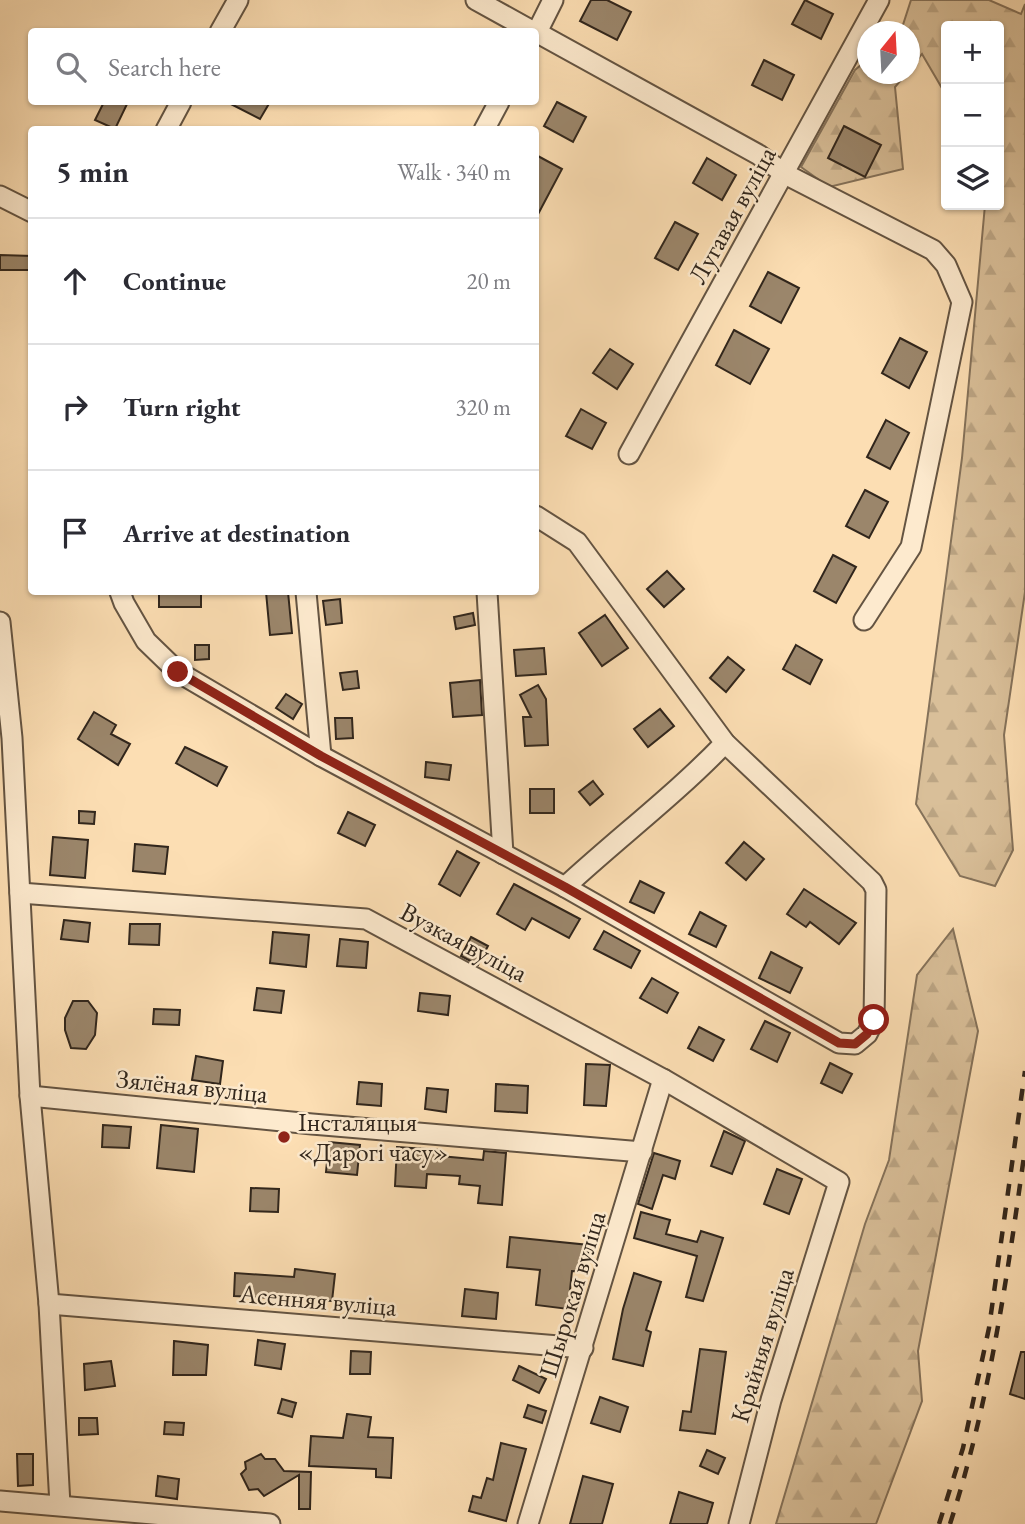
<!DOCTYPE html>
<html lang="en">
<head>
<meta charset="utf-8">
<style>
  :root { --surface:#fff; --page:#f7f7f7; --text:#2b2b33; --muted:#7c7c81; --line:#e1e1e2 }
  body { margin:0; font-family:"EB Garamond",serif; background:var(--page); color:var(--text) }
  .controls { position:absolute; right:21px; top:21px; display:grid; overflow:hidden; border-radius:7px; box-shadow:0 2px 5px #0004 }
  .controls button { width:63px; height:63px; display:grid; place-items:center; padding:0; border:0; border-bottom:2px solid var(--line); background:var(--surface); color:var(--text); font:35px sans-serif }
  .compass { position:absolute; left:857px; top:21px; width:63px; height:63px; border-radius:50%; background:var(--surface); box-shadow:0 2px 5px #0004; rotate:18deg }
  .stop { position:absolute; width:21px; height:21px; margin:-16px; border:5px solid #8f2418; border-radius:50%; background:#fff }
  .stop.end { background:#8f2418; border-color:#fff; box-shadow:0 2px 7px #0008 }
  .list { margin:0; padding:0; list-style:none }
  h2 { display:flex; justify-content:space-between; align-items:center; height:91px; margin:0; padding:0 28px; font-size:30px }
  h2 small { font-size:23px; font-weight:400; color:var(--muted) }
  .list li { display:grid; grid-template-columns:46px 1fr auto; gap:21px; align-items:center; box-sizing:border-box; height:126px; padding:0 28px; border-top:2px solid var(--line) }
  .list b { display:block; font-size:26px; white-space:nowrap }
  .list em { font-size:23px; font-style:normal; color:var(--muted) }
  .icon { flex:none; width:38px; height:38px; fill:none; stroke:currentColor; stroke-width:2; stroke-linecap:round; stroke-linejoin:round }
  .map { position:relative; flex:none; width:1025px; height:1524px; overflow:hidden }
  .search { position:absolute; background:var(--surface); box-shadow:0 2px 5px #0004; left:28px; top:28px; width:511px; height:77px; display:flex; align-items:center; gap:18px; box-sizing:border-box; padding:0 24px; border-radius:7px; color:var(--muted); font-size:26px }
  .panel { position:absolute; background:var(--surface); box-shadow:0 2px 5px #0004; left:28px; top:126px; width:511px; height:469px; border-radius:7px }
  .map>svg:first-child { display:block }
  .forest { fill:url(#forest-firs); stroke:#85725a; stroke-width:2 }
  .building { fill:#9b866b; stroke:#31261c; stroke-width:2 }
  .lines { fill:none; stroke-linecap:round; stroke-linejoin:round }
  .minor-casing { stroke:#645442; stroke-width:23 }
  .minor { stroke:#fdeace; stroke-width:19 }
  .rail { stroke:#31261c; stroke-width:4.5; stroke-dasharray:12 12; stroke-linecap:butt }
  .route { stroke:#8f2418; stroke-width:9 }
  .poi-dot { fill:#8f2418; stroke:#fdeace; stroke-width:2.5 }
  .labels { text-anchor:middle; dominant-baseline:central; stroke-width:5; stroke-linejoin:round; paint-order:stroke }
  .street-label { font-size:26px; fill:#31261c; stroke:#fdeace }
  .poi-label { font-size:26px; fill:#31261c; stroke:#fdeace; text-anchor:start }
</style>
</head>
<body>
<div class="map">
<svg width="1025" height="1524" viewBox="0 0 1025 1524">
  <defs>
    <pattern id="forest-firs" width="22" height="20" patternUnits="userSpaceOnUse" patternTransform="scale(1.75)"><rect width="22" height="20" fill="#d9bf99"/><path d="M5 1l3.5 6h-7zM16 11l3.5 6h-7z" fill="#bba483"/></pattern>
  </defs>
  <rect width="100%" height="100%" fill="#fcdeb3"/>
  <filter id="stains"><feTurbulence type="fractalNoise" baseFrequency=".00286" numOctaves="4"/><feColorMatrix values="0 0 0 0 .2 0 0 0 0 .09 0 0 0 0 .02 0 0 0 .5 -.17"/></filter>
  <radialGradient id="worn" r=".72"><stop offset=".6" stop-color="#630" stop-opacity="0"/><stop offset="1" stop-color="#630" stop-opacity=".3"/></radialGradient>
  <g class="forest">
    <polygon points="911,0 989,0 1021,14 1025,4 1025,592 1004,735 1013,850 995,886 960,876 916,804 962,458 985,205 999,205 999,26 946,26 946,95 922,54 910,69 909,32 901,31"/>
    <polygon points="867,60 867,74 906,74 895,87 903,169 829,187 801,167 855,70"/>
    <polygon points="953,929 978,1031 918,1351 922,1401 876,1524 776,1524 865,1224 889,1160 917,975"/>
  </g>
  <g class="building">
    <polygon points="591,0 607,0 631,12 617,40 580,21"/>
    <polygon points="805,0 833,14 821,39 792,24"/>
    <polygon points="764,60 794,75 782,100 752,85"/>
    <polygon points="104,102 128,102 115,129 95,120"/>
    <polygon points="227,102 270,102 260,119"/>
    <polygon points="557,102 586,117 573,142 544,126"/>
    <polygon points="844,126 881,145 865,177 828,158"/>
    <polygon points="536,155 562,169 536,218"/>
    <polygon points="707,158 736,175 722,200 693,183"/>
    <polygon points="675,222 698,234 678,270 655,258"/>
    <polygon points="0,255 32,256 32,270 0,270"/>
    <polygon points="768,272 799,288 781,323 750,306"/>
    <polygon points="734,330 769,349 750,384 716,365"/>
    <polygon points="900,338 927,352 909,388 882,373"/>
    <polygon points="610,349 633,364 617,389 593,373"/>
    <polygon points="581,409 606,423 592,449 566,436"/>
    <polygon points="886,420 909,433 890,469 867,457"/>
    <polygon points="865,490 888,502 869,538 846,526"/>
    <polygon points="833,555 856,567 836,603 814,591"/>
    <polygon points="667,571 684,589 664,607 647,589"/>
    <rect x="159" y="592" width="42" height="15"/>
    <polygon points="266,592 288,592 292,633 270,635"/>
    <polygon points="340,599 342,623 326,625 323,601"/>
    <polygon points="473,613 475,625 456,629 454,617"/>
    <polygon points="605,615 628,648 602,666 579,633"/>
    <polygon points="195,645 209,645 209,659 195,660"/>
    <polygon points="796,645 822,660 810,684 783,669"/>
    <polygon points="544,648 546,674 516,676 514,650"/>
    <polygon points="728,657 744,670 726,692 710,678"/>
    <polygon points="357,671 359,688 343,690 340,673"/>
    <polygon points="480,680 482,715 453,717 450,683"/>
    <polygon points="538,685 546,699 548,745 525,746 523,717 531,717 520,695"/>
    <polygon points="286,694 302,704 293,719 276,708"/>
    <polygon points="660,709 674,726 648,747 634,729"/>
    <polygon points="94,712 116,725 111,734 130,744 118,765 78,739"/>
    <polygon points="335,718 352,718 353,738 336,739"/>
    <polygon points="185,747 227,767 217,786 176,763"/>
    <polygon points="426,762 451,765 449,780 425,777"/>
    <polygon points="593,781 603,794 590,805 579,792"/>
    <rect x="530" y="789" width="24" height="24"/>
    <polygon points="79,811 95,812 94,824 79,823"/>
    <polygon points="348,812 375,825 365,846 338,833"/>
    <polygon points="53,837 88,840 85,878 50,875"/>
    <polygon points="744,842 764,859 746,880 726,863"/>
    <polygon points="135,844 168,847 165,874 133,871"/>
    <polygon points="457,851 479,863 460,896 439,884"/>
    <polygon points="640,881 664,893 654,913 630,902"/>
    <polygon points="514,884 580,919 569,938 532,918 525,930 497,914"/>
    <polygon points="804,889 856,923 839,944 810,922 806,927 787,914"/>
    <polygon points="700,912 726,926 716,947 689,934"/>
    <polygon points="64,920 90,923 88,942 61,939"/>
    <polygon points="130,924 160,924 159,945 129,944"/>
    <polygon points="604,931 640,951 631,968 594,949"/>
    <polygon points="273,932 309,935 306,967 270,963"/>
    <polygon points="471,937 488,946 478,965 461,956"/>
    <polygon points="340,939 368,942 366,968 337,966"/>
    <polygon points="771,952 802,968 790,993 759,978"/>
    <polygon points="652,978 678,993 667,1013 640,998"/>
    <polygon points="257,988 284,991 281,1013 254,1010"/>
    <polygon points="420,993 450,996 448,1015 418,1011"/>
    <polygon points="73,1001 88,1001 97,1013 95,1035 86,1049 71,1048 65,1030 65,1018"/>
    <polygon points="154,1009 180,1010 179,1025 153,1024"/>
    <polygon points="765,1021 790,1033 777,1062 751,1049"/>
    <polygon points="699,1027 724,1040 713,1061 688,1048"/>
    <polygon points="196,1056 223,1061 220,1084 192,1080"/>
    <polygon points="830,1063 852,1074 842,1093 821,1083"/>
    <polygon points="586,1064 610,1065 606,1106 584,1105"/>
    <polygon points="359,1082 382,1084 381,1106 357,1104"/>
    <polygon points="496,1084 528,1086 527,1113 495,1111"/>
    <polygon points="427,1088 448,1090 446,1112 425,1109"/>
    <polygon points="103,1125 131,1127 129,1148 102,1147"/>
    <polygon points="161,1125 198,1129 194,1172 157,1168"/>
    <polygon points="724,1131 745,1141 732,1174 711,1166"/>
    <polygon points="329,1142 360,1145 357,1175 326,1172"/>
    <polygon points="397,1147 440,1150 440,1156 483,1160 484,1151 506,1153 502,1205 478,1203 480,1186 459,1184 460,1176 427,1174 426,1188 395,1186"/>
    <polygon points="654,1153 680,1161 675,1179 663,1175 652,1209 638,1204"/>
    <polygon points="777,1169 802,1179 789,1214 764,1204"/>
    <polygon points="251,1188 279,1189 278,1212 250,1211"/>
    <polygon points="641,1212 670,1220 666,1234 697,1242 701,1231 723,1238 703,1301 686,1297 697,1256 634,1238"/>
    <polygon points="510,1237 589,1245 587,1272 572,1271 568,1309 536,1305 540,1270 507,1267"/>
    <polygon points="295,1269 335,1274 332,1301 234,1296 235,1273 294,1277"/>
    <polygon points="634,1273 661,1282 646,1330 651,1332 643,1366 613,1359 623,1309"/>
    <polygon points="465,1289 498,1293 496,1319 462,1316"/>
    <polygon points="258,1340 285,1344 281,1369 255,1365"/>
    <polygon points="174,1341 208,1345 206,1375 173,1375"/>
    <polygon points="700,1349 726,1352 715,1434 680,1430 683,1411 691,1412"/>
    <polygon points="351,1351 371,1352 370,1374 350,1374"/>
    <polygon points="1021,1352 1025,1352 1025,1399 1010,1394"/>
    <polygon points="111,1361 115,1386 85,1390 84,1364"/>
    <polygon points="519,1366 546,1379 539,1393 513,1380"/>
    <polygon points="600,1397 628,1407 620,1432 591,1423"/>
    <polygon points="282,1399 296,1403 292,1417 278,1413"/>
    <polygon points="528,1405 546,1411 542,1423 524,1417"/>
    <polygon points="347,1414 371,1417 368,1437 393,1438 391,1478 376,1477 376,1469 309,1466 311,1436 343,1438"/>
    <polygon points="79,1418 97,1418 98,1434 79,1435"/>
    <polygon points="165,1422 184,1423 183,1435 164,1434"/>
    <polygon points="501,1443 526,1449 506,1521 469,1511 473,1496 481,1498 487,1478 493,1480"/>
    <polygon points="707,1450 725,1458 718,1474 700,1466"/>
    <polygon points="17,1454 33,1454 33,1485 18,1486"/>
    <polygon points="261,1454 265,1459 275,1459 284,1471 311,1472 310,1509 299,1509 299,1475 264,1496 258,1489 249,1490 241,1474 246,1469 245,1462"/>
    <polygon points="158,1476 179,1479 177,1499 156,1496"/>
    <polygon points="583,1476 613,1484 602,1524 570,1524"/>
    <polygon points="679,1492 713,1503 707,1524 670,1524"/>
  </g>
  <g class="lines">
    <defs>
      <g id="minor">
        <polyline points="476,0 534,32"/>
        <polyline points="220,32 238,0"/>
        <polyline points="536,32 759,155 785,174 933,250 946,265 962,302 911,547 864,620"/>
        <polyline points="536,34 553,0"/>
        <polyline points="166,130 181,102"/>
        <polyline points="484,130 499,102"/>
        <polyline points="0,196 32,212"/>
        <polyline points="629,454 879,0"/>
        <polyline points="120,592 124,603 146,641 178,672 321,756 565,887 839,1043 855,1044 867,1034 874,1020 876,890 872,882 725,743 577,542 536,516"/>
        <polyline points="306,592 321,756"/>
        <polyline points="487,592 503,854"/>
        <polyline points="0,622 12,738 30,1096 49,1304 60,1505"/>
        <path d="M565 887C618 838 675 795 725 743"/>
        <polyline points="20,893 366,919 663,1079 839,1182 771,1400 739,1524"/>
        <polyline points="30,1096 312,1124 642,1152"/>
        <polyline points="49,1304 583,1348"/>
        <polyline points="0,1501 270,1524"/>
        <polyline points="528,1524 663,1079"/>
      </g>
    </defs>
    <use href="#minor" class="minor-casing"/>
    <use href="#minor" class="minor"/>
    <g class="rail">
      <polyline points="939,1524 963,1448 989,1328 1025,1071"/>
      <path d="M950 1524C990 1400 1007 1278 1025 1149"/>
    </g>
  </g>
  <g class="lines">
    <polyline class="route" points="178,672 321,756 565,887 839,1043 855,1044 867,1034 874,1020"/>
  </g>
  <circle class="poi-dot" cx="284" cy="1137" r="7"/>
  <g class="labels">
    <g class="street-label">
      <text transform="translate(732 215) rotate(-61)">Лугавая вуліца</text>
      <text transform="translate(464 942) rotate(28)">Вузкая вуліца</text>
      <text transform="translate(192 1086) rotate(6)">Зялёная вуліца</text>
      <text transform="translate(572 1294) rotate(-73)">Шырокая вуліца</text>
      <text transform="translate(318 1300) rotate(5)">Асенняя вуліца</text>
      <text transform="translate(762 1345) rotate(-73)">Крайняя вуліца</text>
    </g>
    <g class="poi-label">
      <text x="298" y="1122">Інсталяцыя<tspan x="298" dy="30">«Дарогі часу»</tspan></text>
    </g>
  </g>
  <rect width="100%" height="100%" filter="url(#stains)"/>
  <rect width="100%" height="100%" fill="url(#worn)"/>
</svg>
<div class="controls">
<button>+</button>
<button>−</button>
<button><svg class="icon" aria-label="layers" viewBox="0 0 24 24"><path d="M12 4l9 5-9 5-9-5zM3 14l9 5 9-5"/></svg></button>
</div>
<svg class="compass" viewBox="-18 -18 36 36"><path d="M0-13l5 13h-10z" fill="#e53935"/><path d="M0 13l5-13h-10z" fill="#7c7c81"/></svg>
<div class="stop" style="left:874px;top:1020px"></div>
<div class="stop end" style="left:178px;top:672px"></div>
<div class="search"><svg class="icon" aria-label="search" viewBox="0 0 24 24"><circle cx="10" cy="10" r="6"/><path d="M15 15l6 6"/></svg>Search here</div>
<section class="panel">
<h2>5 min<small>Walk · 340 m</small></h2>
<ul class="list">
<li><svg class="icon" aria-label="ahead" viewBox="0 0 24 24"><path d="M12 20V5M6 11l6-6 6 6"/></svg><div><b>Continue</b></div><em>20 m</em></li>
<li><svg class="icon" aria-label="right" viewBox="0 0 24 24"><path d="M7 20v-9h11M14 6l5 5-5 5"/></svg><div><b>Turn right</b></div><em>320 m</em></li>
<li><svg class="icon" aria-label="arrive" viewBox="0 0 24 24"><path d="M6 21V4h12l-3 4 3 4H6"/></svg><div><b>Arrive at destination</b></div></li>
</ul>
</section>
</div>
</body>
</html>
